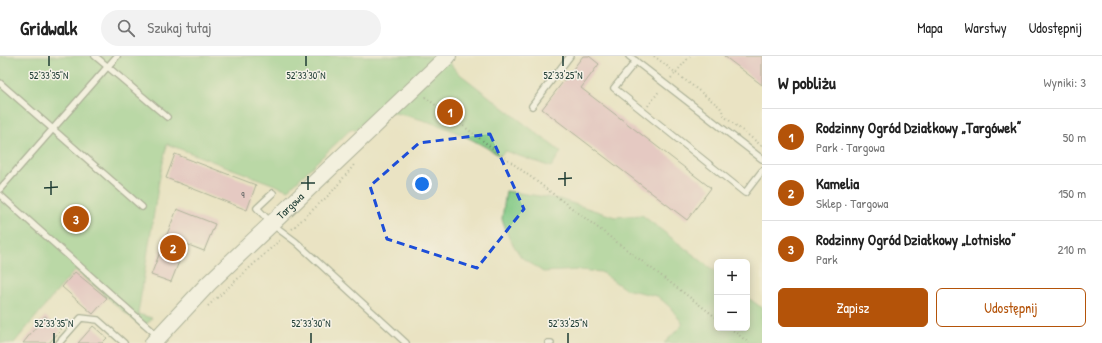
<!DOCTYPE html>
<html lang="pl">
<head>
<meta charset="utf-8">
<style>
  :root { --surface:#fff; --page:#f2f2f2; --text:#222; --muted:#767676; --line:#e0e0e0; --accent:#b45309 }
  body { margin:0; font-family:"Patrick Hand",sans-serif; background:var(--page); color:var(--text) }
  .controls { position:absolute; right:12px; bottom:12px; display:grid; overflow:hidden; border-radius:6px; box-shadow:0 2px 10px #0003 }
  .controls button { width:36px; height:36px; display:grid; place-items:center; padding:0; border:0; border-bottom:1px solid var(--line); background:var(--surface); color:var(--text); font:20px sans-serif }
  .you { position:absolute; left:422px; top:128px; width:14px; height:14px; margin:-10px; border:3px solid #fff; border-radius:50%; background:#1a73e8; box-shadow:0 0 0 6px #1a73e833 }
  .badge { display:grid; place-items:center; width:26px; height:26px; border-radius:50%; background:var(--accent); color:#fff; font-size:13px; font-weight:700 }
  .pin { position:absolute; translate:-50% -50%; border:2px solid #fff; box-shadow:0 1px 4px #0006 }
  .list { margin:0; padding:0; list-style:none }
  h2 { display:flex; justify-content:space-between; align-items:center; height:52px; margin:0; padding:0 16px; font-size:17px }
  h2 small { font-size:13px; font-weight:400; color:var(--muted) }
  .list li { display:grid; grid-template-columns:26px 1fr auto; gap:12px; align-items:center; box-sizing:border-box; height:56px; padding:0 16px; border-top:1px solid var(--line) }
  .list b { display:block; font-size:15px; white-space:nowrap }
  .list p { margin:0; font-size:13px; white-space:nowrap; color:var(--muted) }
  .list em { font-size:13px; font-style:normal; color:var(--muted) }
  .actions { display:flex; gap:8px; padding:12px 16px }
  .actions a { flex:1; padding:9px 0; border:1px solid var(--accent); border-radius:6px; text-align:center; font-size:14px; color:var(--accent) }
  .actions .main { background:var(--accent); color:#fff }
  .icon { flex:none; width:22px; height:22px; fill:none; stroke:currentColor; stroke-width:2; stroke-linecap:round; stroke-linejoin:round }
  .map { position:relative; flex:none; width:762px; height:287px; overflow:hidden }
  header { display:flex; align-items:center; gap:24px; box-sizing:border-box; height:56px; padding:0 20px; background:var(--surface); border-bottom:1px solid var(--line) }
  header strong { font-size:19px }
  nav { display:flex; gap:22px; margin-inline-start:auto; font-size:14px }
  .search { width:280px; height:36px; background:var(--page); display:flex; align-items:center; gap:10px; box-sizing:border-box; padding:0 14px; border-radius:22px; color:var(--muted); font-size:15px }
  main { display:flex }
  aside { flex:1; background:var(--surface) }
  .map>svg:first-child { display:block }
  .green { fill:#82c984; stroke:#50835c }
  .building { fill:#dfa8c0 }
  .lines { fill:none; stroke-linecap:round; stroke-linejoin:round }
  .lane-casing { stroke:#676; stroke-width:8 }
  .secondary-casing { stroke:#676; stroke-width:18 }
  .path { stroke:#676; stroke-width:2; stroke-dasharray:1 3; stroke-linecap:butt }
  .lane { stroke:#fff; stroke-width:5.5 }
  .secondary { stroke:#fff; stroke-width:16 }
  .marked { fill:none; stroke:#1d4ed8; stroke-width:3; stroke-dasharray:8 5; stroke-linejoin:round }
  .ticks { fill:none; stroke:#1f3d34; stroke-width:1.5 }
  .labels { text-anchor:middle; dominant-baseline:central; stroke-width:3; stroke-linejoin:round; paint-order:stroke }
  .number-label { font-size:9px; fill:#4f5857 }
  .street-label { font-size:11px; fill:#1f3d34; stroke:#f7f3e8 }
  .ticks-label { font-size:10px; text-anchor:middle; fill:#1f3d34; stroke:#f7f3e8; stroke-width:3; stroke-linejoin:round; paint-order:stroke }
</style>
</head>
<body>
<header>
<strong>Gridwalk</strong>
<div class="search"><svg class="icon" aria-label="search" viewBox="0 0 24 24"><circle cx="10" cy="10" r="6"/><path d="M15 15l6 6"/></svg>Szukaj tutaj</div>
<nav><a>Mapa</a><a>Warstwy</a><a>Udostępnij</a></nav>
</header>
<main>
<div class="map">
<svg width="762" height="287" viewBox="0 0 762 287">
  <rect width="100%" height="100%" fill="#f7f3e8"/>
  <filter id="ink" filterUnits="userSpaceOnUse"><feTurbulence type="fractalNoise" baseFrequency=".025" numOctaves="2"/><feDisplacementMap in="SourceGraphic" scale="8" xChannelSelector="R" yChannelSelector="G"/><feConvolveMatrix kernelMatrix="1 2 1 2 8 2 1 2 1" color-interpolation-filters="sRGB"/></filter>
  <filter id="wash" filterUnits="userSpaceOnUse"><feTurbulence type="fractalNoise" baseFrequency=".012" numOctaves="4" result="noise"/><feDisplacementMap in="SourceGraphic" scale="16" xChannelSelector="R" yChannelSelector="G"/><feGaussianBlur stdDeviation="0.9" result="paint"/><feColorMatrix in="noise" values="0 0 0 0 0 0 0 0 0 0 0 0 0 0 0 0 0 1.4 0 .05"/><feComposite in="paint" operator="in"/></filter>
  <g filter="url(#wash)">
    <rect width="100%" height="100%" fill="#eae3c3"/>
    <g class="green">
      <path d="M0 0H445L456 15 561 96 551 111 505 95 500 100C464 76 420 60 377 54L355 75 352 72 288 134 167 88 159 125 138 258 152 262 143 272 75 214 14 287H0Z"/>
      <polygon points="506,135 559,143 615,161 642,159 717,217 717,272 747,272 747,241 762,252 762,287 664,287 683,268 670,251 657,240 625,233 601,216 579,214 543,216 521,201 509,182 502,163"/>
    </g>
    <g id="blocks">
      <g class="building">
        <polygon points="583,0 589,0 599,8 581,32 711,132 687,164 542,53"/>
        <polygon points="724,0 762,0 762,29"/>
        <polygon points="175,98 256,129 247,154 166,122"/>
        <polygon points="177,153 215,168 204,195 186,188 171,226 151,219"/>
        <polygon points="75,216 107,242 93,258 62,231"/>
        <polygon points="45,260 61,274 49,287 23,287"/>
        <polygon points="93,270 107,282 102,287 78,287"/>
      </g>
    </g>
  </g>
  <g filter="url(#ink)">
    <use href="#blocks" fill-opacity="0" stroke="#676" stroke-width="1"/>
    <g class="lines">
      <defs>
        <g id="lane">
          <polyline points="95,0 167,61"/>
          <polyline points="629,0 762,103"/>
          <polyline points="636,5 614,32 745,137 762,115"/>
          <polyline points="0,27 142,151"/>
          <polyline points="532,50 570,0"/>
          <polyline points="0,133 117,0"/>
          <polyline points="273,137 257,152 272,168 296,186 406,287"/>
          <polyline points="0,139 158,280"/>
          <polyline points="59,287 81,262 98,264 124,287"/>
          <polyline points="548,287 551,287"/>
        </g>
        <g id="secondary">
          <path id="s1" d="M153 287 208 228 448 0"/>
        </g>
      </defs>
      <use href="#lane" class="lane-casing"/>
      <use href="#secondary" class="secondary-casing"/>
      <g class="path">
        <polyline points="654,0 720,51 725,61 762,90"/>
        <polyline points="671,22 690,0"/>
        <polyline points="425,41 717,262"/>
        <polyline points="648,50 660,34"/>
        <polyline points="292,173 331,137 354,109"/>
        <polyline points="208,250 280,184"/>
        <polyline points="730,272 749,287"/>
      </g>
      <use href="#lane" class="lane"/>
      <use href="#secondary" class="secondary"/>
    </g>
  </g>
  <path d="M0 0H762V287H0ZM490 78 524 153 477 212 387 183 370 130 419 87Z" fill="#eae3c3" fill-opacity=".55" fill-rule="evenodd"/>
  <path class="marked" d="M490 78 524 153 477 212 387 183 370 130 419 87Z"/>
  <path class="ticks" d="M49 0V10M306 0V10M563 0V10M565 116V130M308 120V134M558 123 572 122M51 125V139M301 127H315M44 132 58 131M54 277V287M311 277V287M568 277V287"/>
  <g class="labels">
    <g class="number-label">
      <text x="243" y="139">9</text>
    </g>
    <g class="street-label">
      <text stroke="none"><textPath href="#s1" startOffset="194">Targowa</textPath></text>
    </g>
  </g>
  <g class="ticks-label">
    <text x="49" y="23">52°33'35"N</text>
    <text x="306" y="23">52°33'30"N</text>
    <text x="563" y="23">52°33'25"N</text>
    <text x="54" y="271">52°33'35"N</text>
    <text x="311" y="271">52°33'30"N</text>
    <text x="568" y="271">52°33'25"N</text>
  </g>
</svg>
<div class="controls">
<button>+</button>
<button>−</button>
</div>
<div class="you"></div>
<div class="pin badge" style="left:450px;top:56px">1</div>
<div class="pin badge" style="left:173px;top:192px">2</div>
<div class="pin badge" style="left:76px;top:163px">3</div>
</div>
<aside>
<h2>W pobliżu<small>Wyniki: 3</small></h2>
<ul class="list">
<li><span class="badge">1</span><div><b>Rodzinny Ogród Działkowy „Targówek”</b><p>Park · Targowa</p></div><em>50 m</em></li>
<li><span class="badge">2</span><div><b>Kamelia</b><p>Sklep · Targowa</p></div><em>150 m</em></li>
<li><span class="badge">3</span><div><b>Rodzinny Ogród Działkowy „Lotnisko”</b><p>Park</p></div><em>210 m</em></li>
</ul>
<div class="actions"><a class="main">Zapisz</a><a>Udostępnij</a></div>
</aside>
</main>
</body>
</html>
